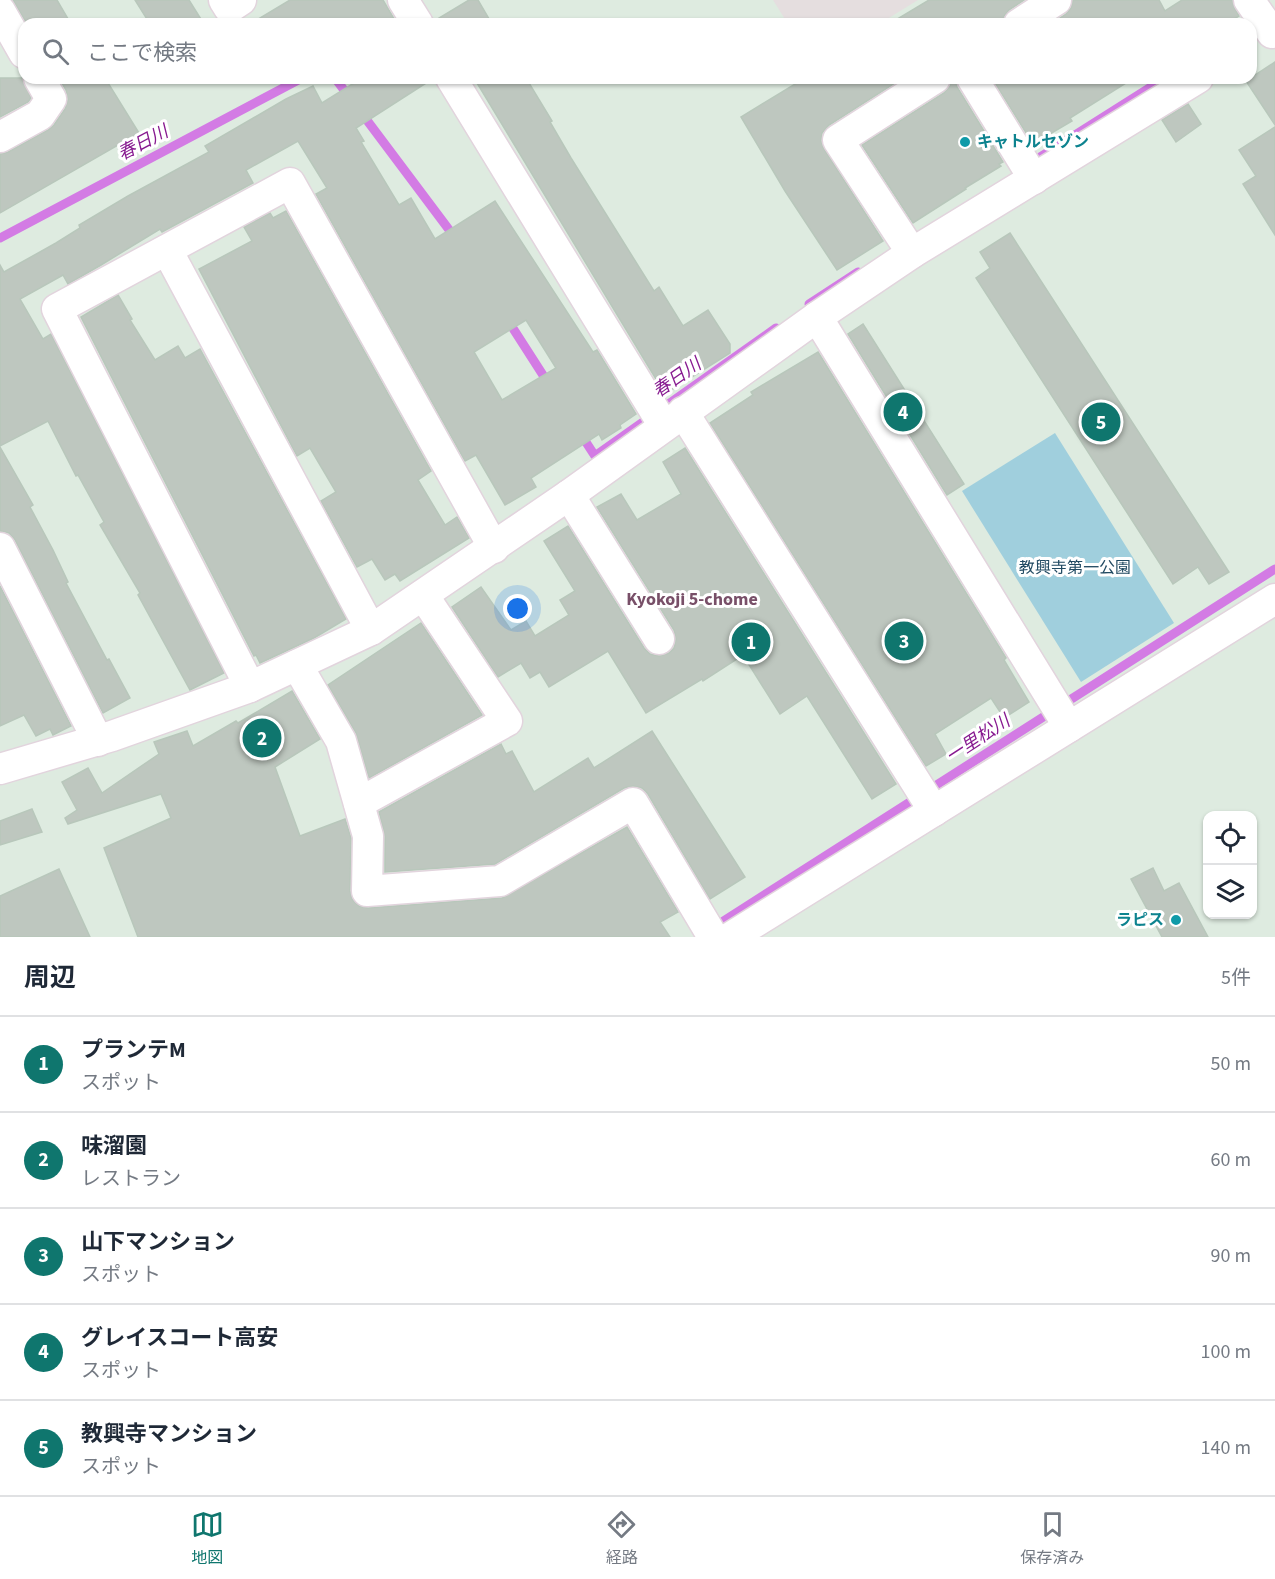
<!DOCTYPE html>
<html lang="ja">
<head>
<meta charset="utf-8">
<style>
  :root { --surface:#fff; --page:#f2f2f3; --text:#1f2937; --muted:#747a83; --line:#e0e1e3; --accent:#0f766e }
  body { margin:0; font-family:"Source Sans 3","Noto Sans JP",sans-serif; background:var(--page); color:var(--text) }
  .controls { position:absolute; right:18px; bottom:18px; display:grid; overflow:hidden; border-radius:12px; box-shadow:0 2px 4px #0004 }
  .controls button { width:54px; height:54px; display:grid; place-items:center; padding:0; border:0; border-bottom:2px solid var(--line); background:var(--surface); color:var(--text); font:30px sans-serif }
  .you { position:absolute; left:518px; top:609px; width:21px; height:21px; margin:-15px; border:4px solid #fff; border-radius:50%; background:#1a73e8; box-shadow:0 0 0 9px #1a73e833 }
  .badge { display:grid; place-items:center; width:39px; height:39px; border-radius:50%; background:var(--accent); color:#fff; font-size:20px; font-weight:700 }
  .pin { position:absolute; translate:-50% -50%; border:3px solid #fff; box-shadow:0 2px 6px #0006 }
  .list { margin:0; padding:0; list-style:none }
  h2 { display:flex; justify-content:space-between; align-items:center; height:78px; margin:0; padding:0 24px; font-size:26px }
  h2 small { font-size:20px; font-weight:400; color:var(--muted) }
  .list li { display:grid; grid-template-columns:39px 1fr auto; gap:18px; align-items:center; box-sizing:border-box; height:96px; padding:0 24px; border-top:2px solid var(--line) }
  .list b { display:block; font-size:22px; white-space:nowrap }
  .list p { margin:0; font-size:20px; white-space:nowrap; color:var(--muted) }
  .list em { font-size:20px; font-style:normal; color:var(--muted) }
  .icon { flex:none; width:33px; height:33px; fill:none; stroke:currentColor; stroke-width:2; stroke-linecap:round; stroke-linejoin:round }
  .map { position:relative; flex:none; width:1275px; height:937px; overflow:hidden }
  .search { position:absolute; background:var(--surface); box-shadow:0 2px 4px #0004; left:18px; right:18px; top:18px; height:66px; display:flex; align-items:center; gap:15px; box-sizing:border-box; padding:0 21px; border-radius:18px; color:var(--muted); font-size:22px }
  .sheet { height:558px; background:var(--surface) }
  nav { display:flex; justify-content:space-around; align-items:center; box-sizing:border-box; height:84px; border-top:2px solid var(--line); background:var(--surface); font-size:16px; color:var(--muted) }
  nav a { display:grid; justify-items:center; gap:3px }
  nav .on { color:var(--accent) }
  .map>svg:first-child { display:block }
  .industrial { fill:#e5dedf }
  .green { fill:#a0cfdd }
  .lines { fill:none; stroke-linecap:round; stroke-linejoin:round }
  .stream { stroke:#d37be4; stroke-width:9 }
  .building { fill:#bec7bf; stroke:#b8c7bb; stroke-width:1.5; fill-rule:evenodd }
  .street-casing { stroke:#e2d4dd; stroke-width:33 }
  .street { stroke:#fff; stroke-width:30 }
  .culture-dot { fill:#0f9aa8; stroke:#fff; stroke-width:2 }
  .labels { text-anchor:middle; dominant-baseline:central; stroke-width:6; stroke-linejoin:round; paint-order:stroke }
  .culture-label { font-size:16px; font-weight:bold; fill:#0d838f; stroke:#fff; text-anchor:start }
  .park-label { font-size:16px; fill:#214a62; stroke:#fff }
  .water-label { font-size:18px; font-style:italic; fill:#871a90; stroke:#fff }
  .neighbourhood-label { font-size:18px; font-weight:bold; fill:#784f68; stroke:#fff }
</style>
</head>
<body>
<div class="map">
<svg width="1275" height="937" viewBox="0 0 1275 937">
  <rect width="100%" height="100%" fill="#deebe0"/>
  <polygon class="industrial" points="773,0 918,0 879,24 788,24"/>
  <polygon class="green" points="1055,433 1174,623 1081,682 962,491"/>
  <g class="lines">
    <g class="stream">
      <polyline points="335,78 350,98"/>
      <polyline points="360,111 456,239"/>
      <polyline points="1029,164 1165,78"/>
      <polyline points="0,238 302,78"/>
      <polyline points="809,304 858,272"/>
      <polyline points="507,319 550,386"/>
      <polyline points="580,433 595,456 776,328"/>
      <polyline points="711,929 1275,569"/>
    </g>
  </g>
  <g class="building">
    <polygon points="13,0 57,0 71,24 27,24"/>
    <polygon points="135,0 189,0 204,24 150,24"/>
    <polygon points="290,0 383,0 397,24 250,24"/>
    <polygon points="469,0 478,0 492,24 435,24 434,21"/>
    <polygon points="929,0 1024,0 1009,10 1004,16 1002,24 889,24"/>
    <polygon points="1073,0 1159,0 1165,11 1182,0 1232,0 1235,9 1239,16 1226,24 1051,24 1066,14 1071,8"/>
    <polygon points="1275,62 1275,125 1246,81"/>
    <polygon points="0,78 22,78 31,98 28,102 0,117"/>
    <polygon points="59,78 105,78 139,133 0,213 0,154 8,152 48,130 54,125 65,109 68,100 66,90"/>
    <path d="M362 78H434L356 128 364 141 361 142 399 205 411 198 435 239 495 201 593 352 597 350 636 414 620 425 621 428 602 440 599 434 531 478 536 487 505 505 476 455 465 461 316 194 327 188 298 141 246 170 253 183 162 232 160 229 101 265 68 284 63 275 20 299 43 339 51 334 224 673 190 690 138 595 140 593 100 525 104 522 78 475 76 476 48 421 0 446V265L4 272 56 243 80 228 79 225 128 196 209 152 205 146 286 99 313 86 322 103ZM526 320 556 368 502 400 474 352Z"/>
    <polygon points="474,78 526,78 552,121 550,122 571,158 654,291 659,287 683,326 708,310 730,344 730,353 665,394"/>
    <polygon points="805,78 903,78 829,125 822,133 821,141 824,149 883,241 837,270 785,191 741,117"/>
    <polygon points="952,78 955,78 957,87 1003,162 999,164 1001,166 965,188 966,189 913,223 862,145 944,93 950,86"/>
    <polygon points="992,78 1134,78 1070,118 1072,121 1033,144"/>
    <polygon points="1188,104 1201,124 1176,142 1162,120"/>
    <polygon points="1275,127 1275,235 1243,184 1256,176 1239,150"/>
    <polygon points="286,211 431,471 418,480 445,525 457,517 469,538 400,581 395,574 385,580 372,559 357,567 321,501 336,492 310,448 297,456 199,269 252,241 244,227 270,213 273,218"/>
    <polygon points="1010,233 1229,572 1209,584 1198,567 1173,584 976,278 990,268 980,252"/>
    <polygon points="118,295 132,319 130,320 155,360 178,346 185,358 200,349 346,619 314,638 260,663 256,655 254,656 81,317"/>
    <polygon points="863,324 964,484 947,495 848,334"/>
    <polygon points="818,352 1006,658 1004,660 1029,702 1004,718 991,698 935,734 946,754 926,766 710,423 753,395 751,392"/>
    <polygon points="0,447 33,505 30,507 53,550 68,582 66,583 107,660 109,659 130,698 103,713 15,540 9,533 0,531"/>
    <polygon points="685,448 896,784 872,799 807,696 780,714 743,655 703,681 702,679 646,713 608,651 549,687 540,672 530,678 521,663 498,677 452,607 481,587 511,630 526,621 535,636 569,615 560,600 575,591 544,541 568,526 644,648 650,654 659,656 669,653 674,648 676,639 674,630 597,507 621,494 637,520 681,494 663,462"/>
    <polygon points="0,586 71,726 53,735 50,729 36,736 24,715 0,726"/>
    <polygon points="421,623 482,715 369,778 356,733 328,685"/>
    <polygon points="292,691 320,739 275,767 300,836 345,819 351,838 350,891 352,899 359,906 368,908 502,898 627,827 678,912 660,922 670,937 138,937 104,848 171,818 161,794 68,824 65,818 77,810 62,782 88,768 102,793 159,754 154,742 187,731 193,746 236,721 238,723"/>
    <polygon points="652,731 745,877 710,899 648,794 642,788 633,786 624,788 495,864 385,872 385,836 379,812 501,744 506,754 512,751 534,792 588,758 594,768"/>
    <polygon points="32,809 42,832 0,845 0,821"/>
    <polygon points="1153,868 1164,891 1179,883 1208,937 1162,937 1131,879"/>
    <polygon points="59,869 90,937 0,937 0,896"/>
  </g>
  <g class="lines">
    <defs>
      <g id="street">
        <polyline points="224,0 229,8 241,0"/>
        <polyline points="403,0 418,24"/>
        <polyline points="1249,0 1272,33"/>
        <polyline points="0,11 24,53"/>
        <polyline points="1019,24 1056,0"/>
        <polyline points="451,78 664,426"/>
        <polyline points="972,78 1034,179"/>
        <polyline points="0,137 40,115 51,99 39,78"/>
        <polyline points="167,250 371,630"/>
        <polyline points="912,253 838,140 935,78"/>
        <polyline points="817,317 1069,727"/>
        <polyline points="683,412 934,811"/>
        <polyline points="569,495 659,639"/>
        <polyline points="0,548 98,741"/>
        <polyline points="297,665 341,741 368,836 367,891 500,881 633,803 713,937"/>
        <polyline points="250,687 57,309 290,183 494,548"/>
        <polyline points="0,769 112,736 250,687 371,630 569,495 817,317 912,253 1198,78"/>
        <polyline points="359,803 507,721 423,595"/>
        <polyline points="731,937 1275,599"/>
      </g>
    </defs>
    <use href="#street" class="street-casing"/>
    <use href="#street" class="street"/>
  </g>
  <g class="culture-dot">
    <circle cx="965" cy="142" r="6"/>
    <circle cx="1176" cy="920" r="6"/>
  </g>
  <g class="labels">
    <g class="culture-label">
      <text x="977" y="142">キャトルセゾン</text>
      <text x="1164" y="920" text-anchor="end">ラピス</text>
    </g>
    <g class="park-label">
      <text x="1075" y="568">教興寺第一公園</text>
    </g>
    <g class="water-label">
      <text transform="translate(143 143) rotate(-28)">春日川</text>
      <text transform="translate(677 378) rotate(-35)">春日川</text>
      <text transform="translate(978 739) rotate(-33)">一里松川</text>
    </g>
    <g class="neighbourhood-label">
      <text x="692" y="599">Kyokoji 5-chome</text>
    </g>
  </g>
</svg>
<div class="controls">
<button><svg class="icon" aria-label="locate" viewBox="0 0 24 24"><circle cx="12" cy="12" r="6"/><path d="M12 2v4M12 18v4M2 12h4M18 12h4"/></svg></button>
<button><svg class="icon" aria-label="layers" viewBox="0 0 24 24"><path d="M12 4l9 5-9 5-9-5zM3 14l9 5 9-5"/></svg></button>
</div>
<div class="you"></div>
<div class="pin badge" style="left:751px;top:642px">1</div>
<div class="pin badge" style="left:262px;top:738px">2</div>
<div class="pin badge" style="left:904px;top:641px">3</div>
<div class="pin badge" style="left:903px;top:412px">4</div>
<div class="pin badge" style="left:1101px;top:422px">5</div>
<div class="search"><svg class="icon" aria-label="search" viewBox="0 0 24 24"><circle cx="10" cy="10" r="6"/><path d="M15 15l6 6"/></svg>ここで検索</div>
</div>
<section class="sheet">
<h2>周辺<small>5件</small></h2>
<ul class="list">
<li><span class="badge">1</span><div><b>プランテM</b><p>スポット</p></div><em>50 m</em></li>
<li><span class="badge">2</span><div><b>味溜園</b><p>レストラン</p></div><em>60 m</em></li>
<li><span class="badge">3</span><div><b>山下マンション</b><p>スポット</p></div><em>90 m</em></li>
<li><span class="badge">4</span><div><b>グレイスコート高安</b><p>スポット</p></div><em>100 m</em></li>
<li><span class="badge">5</span><div><b>教興寺マンション</b><p>スポット</p></div><em>140 m</em></li>
</ul>
</section>
<nav>
<a class="on"><svg class="icon" aria-label="map" viewBox="0 0 24 24"><path d="M3 6l6-2 6 2 6-2v14l-6 2-6-2-6 2zM9 4v14M15 6v14"/></svg>地図</a>
<a><svg class="icon" aria-label="directions" viewBox="0 0 24 24"><path d="M12 3l9 9-9 9-9-9zM9 14v-3h6M13 9l2 2-2 2"/></svg>経路</a>
<a><svg class="icon" aria-label="saved" viewBox="0 0 24 24"><path d="M7 4h10v16l-5-4-5 4z"/></svg>保存済み</a>
</nav>
</body>
</html>
